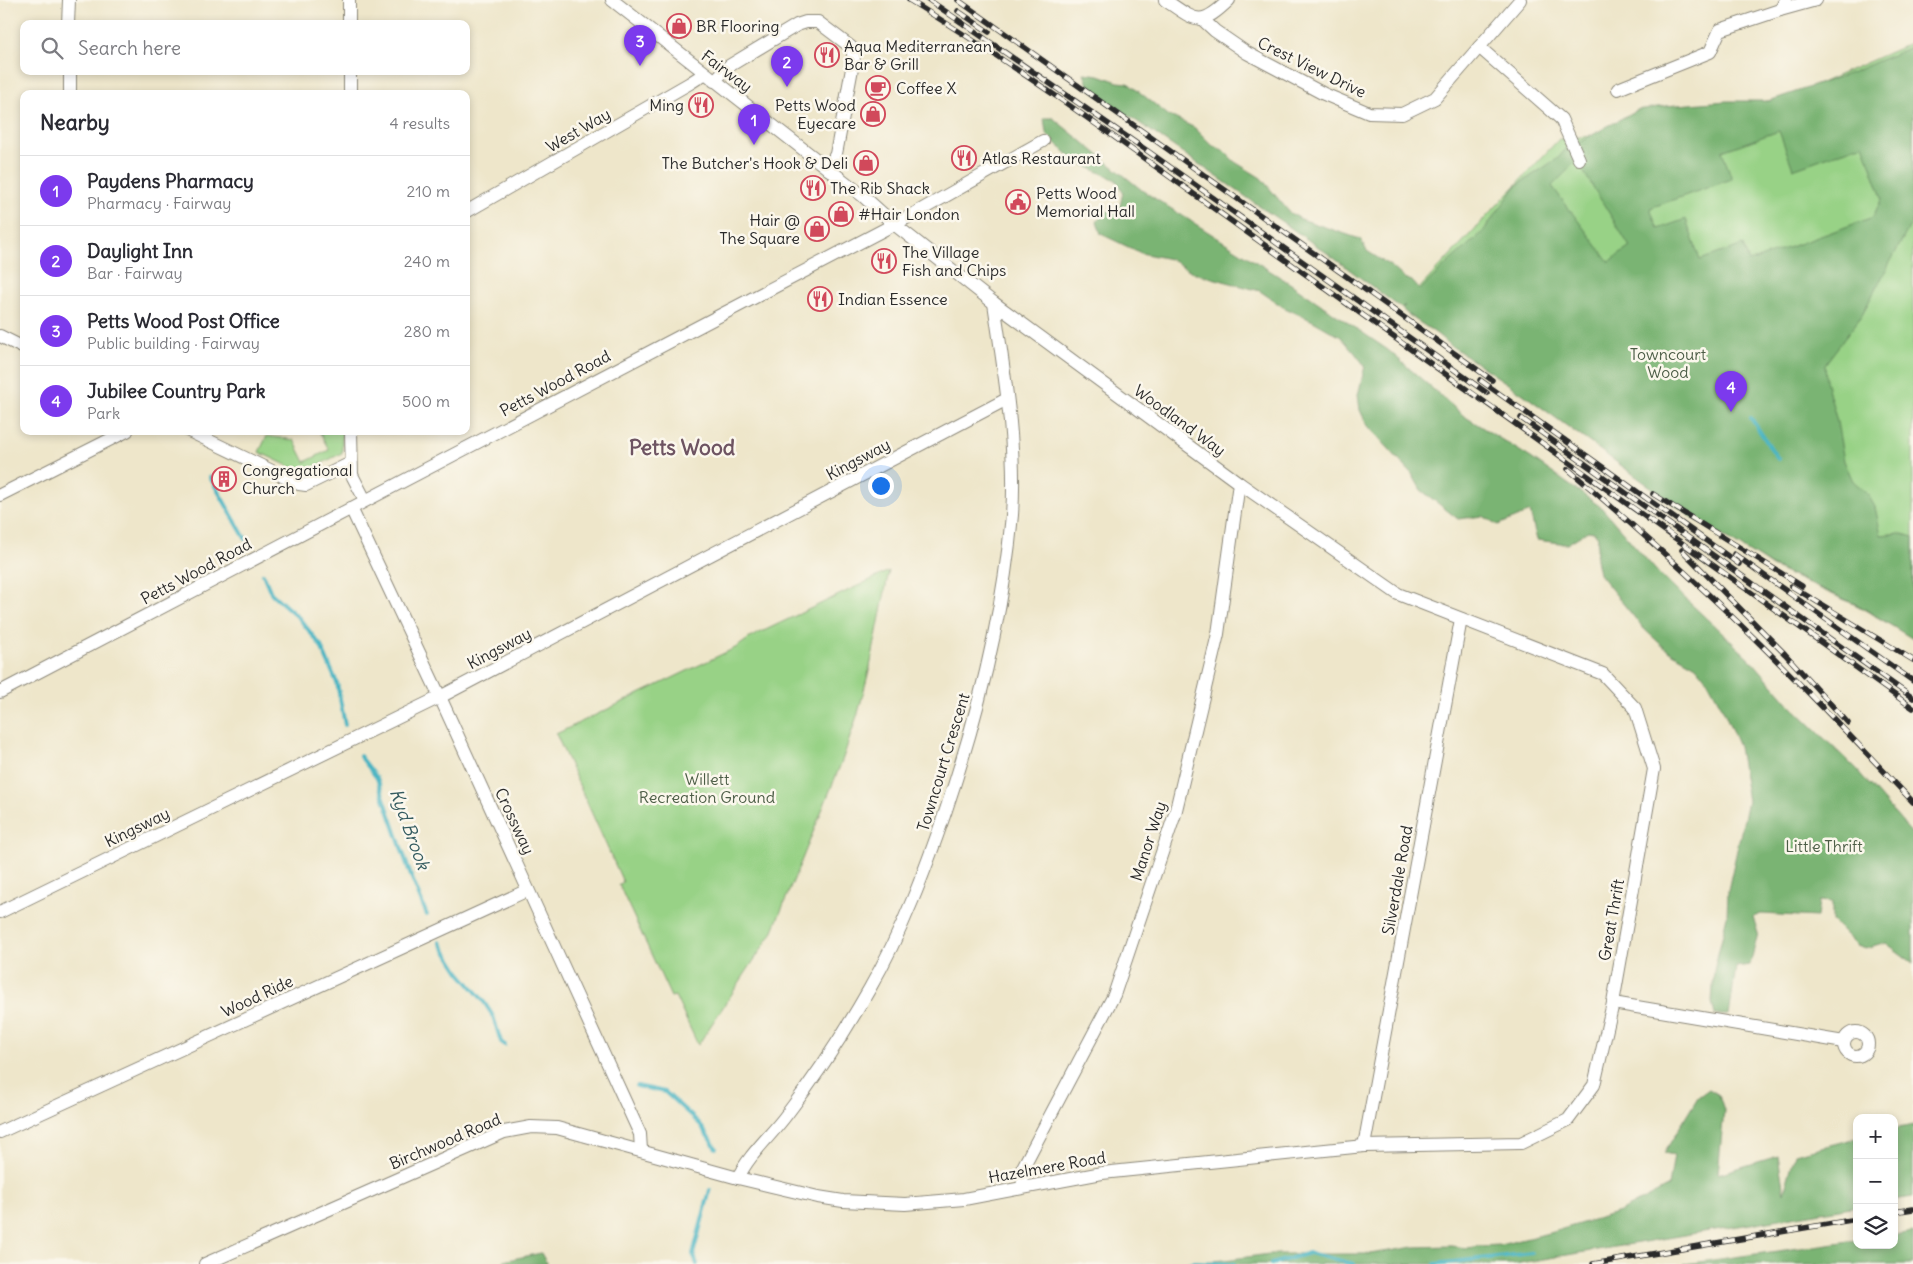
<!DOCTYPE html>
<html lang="en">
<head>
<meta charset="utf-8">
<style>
  :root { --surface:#fff; --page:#f7f7f7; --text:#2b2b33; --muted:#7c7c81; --line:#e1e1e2; --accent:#7c3aed }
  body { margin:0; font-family:Delius,sans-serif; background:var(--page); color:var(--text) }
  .controls { position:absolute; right:15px; bottom:15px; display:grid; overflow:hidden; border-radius:10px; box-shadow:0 2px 8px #0003 }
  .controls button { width:45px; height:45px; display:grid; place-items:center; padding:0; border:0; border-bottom:1px solid var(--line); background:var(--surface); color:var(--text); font:25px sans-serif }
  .you { position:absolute; left:880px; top:485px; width:18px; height:18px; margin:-12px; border:4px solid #fff; border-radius:50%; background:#1a73e8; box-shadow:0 0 0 8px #1a73e833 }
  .badge { display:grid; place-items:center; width:32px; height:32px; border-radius:50%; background:var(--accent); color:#fff; font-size:16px; font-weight:700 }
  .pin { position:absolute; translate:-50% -41px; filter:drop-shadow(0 1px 2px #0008) }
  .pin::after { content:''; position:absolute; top:26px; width:18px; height:15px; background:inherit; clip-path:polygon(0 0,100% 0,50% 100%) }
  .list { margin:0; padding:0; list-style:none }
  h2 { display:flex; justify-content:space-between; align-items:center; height:65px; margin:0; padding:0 20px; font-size:21px }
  h2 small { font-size:16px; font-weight:400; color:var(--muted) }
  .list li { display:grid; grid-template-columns:32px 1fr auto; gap:15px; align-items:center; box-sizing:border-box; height:70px; padding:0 20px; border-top:1px solid var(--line) }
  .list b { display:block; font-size:19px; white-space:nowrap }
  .list p { margin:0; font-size:16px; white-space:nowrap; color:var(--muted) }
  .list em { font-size:16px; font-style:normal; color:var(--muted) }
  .icon { flex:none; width:28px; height:28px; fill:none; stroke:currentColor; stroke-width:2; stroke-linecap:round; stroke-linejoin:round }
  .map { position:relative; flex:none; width:1913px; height:1264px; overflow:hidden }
  .search { position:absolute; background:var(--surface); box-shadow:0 2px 8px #0003; left:20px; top:20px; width:450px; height:55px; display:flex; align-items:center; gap:12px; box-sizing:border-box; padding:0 18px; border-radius:10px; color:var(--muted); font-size:19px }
  .panel { position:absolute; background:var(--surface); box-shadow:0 2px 8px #0003; left:20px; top:90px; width:450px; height:345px; border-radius:10px }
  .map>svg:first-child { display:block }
  .green { fill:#98d286; stroke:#627e58 }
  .forest { fill:#7ab473; stroke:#52704f; fill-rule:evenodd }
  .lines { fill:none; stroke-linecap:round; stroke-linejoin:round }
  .stream { stroke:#46b4c2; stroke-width:4 }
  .minor-casing { stroke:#8c887a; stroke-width:14 }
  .minor { stroke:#fff; stroke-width:12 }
  .rail-casing { stroke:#2b2b2b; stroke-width:5.5 }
  .rail { stroke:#fbf7ec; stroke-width:4; stroke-dasharray:11; stroke-linecap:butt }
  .labels { text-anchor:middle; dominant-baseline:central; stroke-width:5; stroke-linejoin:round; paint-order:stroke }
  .poi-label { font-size:16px; fill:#2b2b2b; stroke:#fbf7ec; text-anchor:start }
  .street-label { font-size:16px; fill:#2b2b2b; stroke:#fbf7ec }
  .park-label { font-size:16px; fill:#4c5d46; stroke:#fbf7ec }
  .water-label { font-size:18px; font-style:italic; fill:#345b60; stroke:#fbf7ec }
  .district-label { font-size:21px; font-weight:bold; fill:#6e5462; stroke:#fbf7ec }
</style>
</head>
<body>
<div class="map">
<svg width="1913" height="1264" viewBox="0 0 1913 1264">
  <rect width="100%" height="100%" fill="#fbf7ec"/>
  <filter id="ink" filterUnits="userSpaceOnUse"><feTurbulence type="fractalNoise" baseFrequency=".02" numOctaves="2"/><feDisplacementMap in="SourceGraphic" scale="10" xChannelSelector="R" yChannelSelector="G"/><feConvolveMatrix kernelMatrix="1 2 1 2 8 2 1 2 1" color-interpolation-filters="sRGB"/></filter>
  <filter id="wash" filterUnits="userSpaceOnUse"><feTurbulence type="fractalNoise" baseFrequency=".0096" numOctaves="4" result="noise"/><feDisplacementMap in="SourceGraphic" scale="20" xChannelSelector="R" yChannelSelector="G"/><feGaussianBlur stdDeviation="1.12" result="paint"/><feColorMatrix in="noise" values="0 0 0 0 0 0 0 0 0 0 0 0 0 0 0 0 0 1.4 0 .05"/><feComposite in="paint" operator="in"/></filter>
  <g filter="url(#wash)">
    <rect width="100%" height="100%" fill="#eee6ca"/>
    <g class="green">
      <polygon points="1913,42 1913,638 1858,606 1772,567 1401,308 1559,139 1592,136 1680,120 1794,95"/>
      <polygon points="319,431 342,431 342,453 303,473 259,452 267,436 294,440 305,462 329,450"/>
      <polygon points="889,571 870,667 858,713 842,761 772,933 698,1045 675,996 671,997 619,885 623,882 556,734 737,647 751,637"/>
    </g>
    <g class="forest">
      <path d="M1913 46V220L1860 318 1825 364 1826 380 1837 422 1844 461 1853 481 1867 493 1875 507 1881 535 1899 533 1913 537V639L1860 606 1770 565 1689 515 1523 394 1447 343C1434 329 1415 322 1402 309L1405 305 1401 308 1327 253 1141 124 1099 96 1088 85 1084 73 1099 75 1118 82 1128 83 1168 115 1195 128 1213 146 1223 150 1235 162 1261 178 1290 213 1301 219 1360 239 1367 251 1392 267 1404 278 1412 281 1420 290 1452 259 1482 233 1516 186 1558 158 1567 148 1582 141 1613 123 1637 110 1665 106 1726 101H1769L1851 73ZM1779 131 1793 169 1863 144 1882 198 1873 217 1749 262 1743 245 1700 260 1686 219 1658 229 1650 208 1732 179 1722 151ZM1577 161 1630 247 1609 262 1552 186Z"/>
      <polygon points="1044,118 1053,118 1143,191 1291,284 1388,350 1464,416 1531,458 1601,507 1660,575 1753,662 1791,706 1856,769 1913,835 1913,963 1886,943 1866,949 1857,946 1832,921 1832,902 1819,901 1817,917 1761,914 1753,917 1758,933 1750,965 1736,967 1729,1015 1715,1015 1712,1002 1714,971 1727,916 1728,890 1748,801 1739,747 1723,709 1707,680 1696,666 1666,649 1643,628 1599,574 1596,559 1598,537 1594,532 1588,531 1567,544 1537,540 1530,512 1498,525 1483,516 1458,519 1421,490 1412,474 1367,425 1360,410 1358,395 1365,366 1355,353 1341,337 1313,321 1283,307 1260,291 1194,273 1170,259 1141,253 1101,234 1097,221 1106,212 1120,206 1123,192 1116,180 1077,162 1055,143 1046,133"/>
      <polygon points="1709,1089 1719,1095 1724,1110 1718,1174 1778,1156 1784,1193 1795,1154 1857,1138 1857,1206 1514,1264 1173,1264 1225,1260 1269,1254 1370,1254 1414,1247 1451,1246 1467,1248 1480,1246 1500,1245 1549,1233 1619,1212 1669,1186 1674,1155 1664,1153 1698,1097"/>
      <polygon points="1913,1125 1913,1197 1894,1200 1894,1129"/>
      <polygon points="1913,1232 1913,1264 1684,1264 1857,1240 1857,1245 1894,1245 1894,1235"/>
      <polygon points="541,1253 547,1264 501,1264 503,1261"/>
    </g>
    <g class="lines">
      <g class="stream">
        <polyline points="1751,418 1778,459"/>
        <polyline points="210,477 249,545"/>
        <polyline points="263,574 271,593 299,618 321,646 337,683 345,725"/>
        <polyline points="360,756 377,778 411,876 427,915"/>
        <polyline points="440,942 459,972 482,999 493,1016 501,1042 505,1045"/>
        <polyline points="637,1086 665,1092 698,1122 716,1148"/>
        <polyline points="697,1264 693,1254 710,1190"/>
        <polyline points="1186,1264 1194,1262 1234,1264"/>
        <polyline points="1271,1264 1309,1253 1354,1264"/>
        <polyline points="1435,1264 1532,1253"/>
      </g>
    </g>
  </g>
  <g filter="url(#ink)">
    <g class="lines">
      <defs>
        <g id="minor">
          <polyline points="349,0 349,24"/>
          <path d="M1165 0C1196 21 1200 28 1229 0"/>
          <polyline points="1780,10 1816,0"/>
          <polyline points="1202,19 1215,31 1247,53 1324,94 1369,113 1402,114 1435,98 1520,0"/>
          <polyline points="68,24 69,0"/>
          <polyline points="1479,47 1561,119 1579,159"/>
          <polyline points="70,71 70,94"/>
          <polyline points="350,71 350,94"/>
          <polyline points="714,81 729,66 797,25 806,22 818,22 851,47 854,58 836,154 828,169"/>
          <polyline points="1618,89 1710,52 1720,30 1780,10 1786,0"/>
          <polyline points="466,212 690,83 704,74"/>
          <polyline points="0,336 24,348"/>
          <polyline points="189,431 299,484 306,485 351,463"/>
          <polyline points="351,431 352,475 365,500"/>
          <polyline points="0,495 127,431"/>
          <polyline points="351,508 440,697 640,1134 641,1150"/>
          <polyline points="0,692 912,215 1043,141"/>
          <polyline points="0,912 440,697 1007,399"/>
          <polyline points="1613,1003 1844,1042"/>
          <circle cx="1856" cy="1044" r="12"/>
          <polyline points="0,1132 528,890"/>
          <polyline points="1364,1146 1461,619"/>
          <path d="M738 1178C749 1154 771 1136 787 1114 818 1074 845 1032 870 988 902 932 925 871 946 810 978 715 1003 615 1012 515 1017 445 1004 372 994 303"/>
          <polyline points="1023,1187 1022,1169 1114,995 1175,814 1218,634 1239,483"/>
          <polyline points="205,1264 504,1132 531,1127 557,1128 738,1178 818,1197 843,1201 905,1204 964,1199 1102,1173 1364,1146 1521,1143 1568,1120 1594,1085 1613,1003 1654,769 1635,708 1603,674 1398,594 1239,483 994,303 894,224 863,196 612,0"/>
        </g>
      </defs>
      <use href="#minor" class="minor-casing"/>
      <use href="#minor" class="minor"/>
      <defs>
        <g id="rail">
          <path d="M909 0C1037 78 1158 169 1280 256 1491 406 1702 557 1913 708"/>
          <polyline points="929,0 1149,152 1487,393"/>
          <polyline points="958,0 1492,380"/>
          <polyline points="958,11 989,32"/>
          <polyline points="1480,380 1739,564"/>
          <polyline points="1521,418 1913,698"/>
          <path d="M1568 469C1632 524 1695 580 1755 639 1809 692 1861 747 1913 802"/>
          <polyline points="1653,494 1802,586"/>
          <polyline points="1682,550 1785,654 1848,723"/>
          <polyline points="1734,554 1913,681"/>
          <polyline points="1791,586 1913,660"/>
          <polyline points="1894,1212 1913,1209"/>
          <polyline points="1593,1264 1857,1219"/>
        </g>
      </defs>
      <use href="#rail" class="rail-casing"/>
      <use href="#rail" class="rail"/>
    </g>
  </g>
  <defs>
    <symbol id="shop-ring" viewBox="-11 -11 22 22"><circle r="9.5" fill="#fbf7ec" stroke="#d1495b" stroke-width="1.5"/><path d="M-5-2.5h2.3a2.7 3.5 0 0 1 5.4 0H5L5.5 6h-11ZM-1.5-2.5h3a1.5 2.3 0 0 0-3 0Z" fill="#d1495b"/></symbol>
    <symbol id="restaurant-ring" viewBox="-11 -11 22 22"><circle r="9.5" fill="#fbf7ec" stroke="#d1495b" stroke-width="1.5"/><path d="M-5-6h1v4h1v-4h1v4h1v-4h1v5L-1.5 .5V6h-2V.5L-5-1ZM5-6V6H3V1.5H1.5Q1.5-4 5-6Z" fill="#d1495b"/></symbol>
    <symbol id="cafe-ring" viewBox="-11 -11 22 22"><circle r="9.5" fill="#fbf7ec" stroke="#d1495b" stroke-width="1.5"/><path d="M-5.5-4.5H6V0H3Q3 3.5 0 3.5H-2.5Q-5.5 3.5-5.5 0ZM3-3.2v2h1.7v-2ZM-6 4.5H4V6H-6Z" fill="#d1495b"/></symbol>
    <symbol id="civic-ring" viewBox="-11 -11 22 22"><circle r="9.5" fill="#fbf7ec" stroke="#d1495b" stroke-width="1.5"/><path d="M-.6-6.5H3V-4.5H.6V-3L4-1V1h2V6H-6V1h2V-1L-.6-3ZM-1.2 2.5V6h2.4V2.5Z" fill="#d1495b"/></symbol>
    <symbol id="building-ring" viewBox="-11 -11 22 22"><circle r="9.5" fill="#fbf7ec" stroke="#d1495b" stroke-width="1.5"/><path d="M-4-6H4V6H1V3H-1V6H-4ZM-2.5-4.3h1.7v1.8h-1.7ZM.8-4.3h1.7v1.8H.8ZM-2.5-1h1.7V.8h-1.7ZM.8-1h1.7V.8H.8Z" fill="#d1495b"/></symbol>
  </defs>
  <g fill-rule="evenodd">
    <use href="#shop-ring" x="665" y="12" width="28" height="28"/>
    <use href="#restaurant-ring" x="813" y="41" width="28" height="28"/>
    <use href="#cafe-ring" x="864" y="74" width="28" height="28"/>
    <use href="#restaurant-ring" x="687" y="91" width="28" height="28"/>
    <use href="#shop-ring" x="859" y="100" width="28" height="28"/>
    <use href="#restaurant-ring" x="950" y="144" width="28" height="28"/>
    <use href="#shop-ring" x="852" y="149" width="28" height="28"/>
    <use href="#restaurant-ring" x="799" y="174" width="28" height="28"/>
    <use href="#civic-ring" x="1004" y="188" width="28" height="28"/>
    <use href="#shop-ring" x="827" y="200" width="28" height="28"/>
    <use href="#shop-ring" x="803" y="215" width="28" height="28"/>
    <use href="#restaurant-ring" x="870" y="247" width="28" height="28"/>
    <use href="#restaurant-ring" x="806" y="285" width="28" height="28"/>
    <use href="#building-ring" x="210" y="465" width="28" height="28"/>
  </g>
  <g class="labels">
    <g class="poi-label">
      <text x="696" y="26">BR Flooring</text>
      <text x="844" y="46">Aqua Mediterranean<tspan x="844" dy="18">Bar &amp; Grill</tspan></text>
      <text x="896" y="88">Coffee X</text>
      <text x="684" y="105" text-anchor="end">Ming</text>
      <text x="856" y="105" text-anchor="end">Petts Wood<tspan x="856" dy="18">Eyecare</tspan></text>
      <text x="982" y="158">Atlas Restaurant</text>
      <text x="848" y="163" text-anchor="end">The Butcher's Hook &amp; Deli</text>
      <text x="830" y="188">The Rib Shack</text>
      <text x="1036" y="193">Petts Wood<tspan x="1036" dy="18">Memorial Hall</tspan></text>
      <text x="858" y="214">#Hair London</text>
      <text x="800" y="220" text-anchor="end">Hair @<tspan x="800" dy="18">The Square</tspan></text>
      <text x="902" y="252">The Village<tspan x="902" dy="18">Fish and Chips</tspan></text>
      <text x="838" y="299">Indian Essence</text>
      <text x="242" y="470">Congregational<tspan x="242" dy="18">Church</tspan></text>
    </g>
    <g class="street-label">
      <text transform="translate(1312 67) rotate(26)">Crest View Drive</text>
      <text transform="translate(727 71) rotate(37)">Fairway</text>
      <text transform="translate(578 130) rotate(-30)">West Way</text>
      <text transform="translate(555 383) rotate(-28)">Petts Wood Road</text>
      <text transform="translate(1180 420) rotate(36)">Woodland Way</text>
      <text transform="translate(858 459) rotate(-28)">Kingsway</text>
      <text transform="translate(196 571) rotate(-28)">Petts Wood Road</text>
      <text transform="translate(499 648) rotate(-28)">Kingsway</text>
      <text transform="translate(943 762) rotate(-73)">Towncourt Crescent</text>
      <text transform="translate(515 821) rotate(65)">Crossway</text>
      <text transform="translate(137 827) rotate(-26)">Kingsway</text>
      <text transform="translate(1148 841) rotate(-72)">Manor Way</text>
      <text transform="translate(1397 880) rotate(-80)">Silverdale Road</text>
      <text transform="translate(1611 920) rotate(-80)">Great Thrift</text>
      <text transform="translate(257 996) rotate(-25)">Wood Ride</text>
      <text transform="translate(445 1141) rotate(-23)">Birchwood Road</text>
      <text transform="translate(1047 1167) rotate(-10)">Hazelmere Road</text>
    </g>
    <g class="park-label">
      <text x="1668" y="354">Towncourt<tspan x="1668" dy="18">Wood</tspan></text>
      <text x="707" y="779">Willett<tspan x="707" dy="18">Recreation Ground</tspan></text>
      <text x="1824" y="846">Little Thrift</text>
    </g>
    <g class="water-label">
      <text transform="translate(410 829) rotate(70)">Kyd Brook</text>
    </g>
    <g class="district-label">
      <text x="682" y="447">Petts Wood</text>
    </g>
  </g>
</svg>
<div class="controls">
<button>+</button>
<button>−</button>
<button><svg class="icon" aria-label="layers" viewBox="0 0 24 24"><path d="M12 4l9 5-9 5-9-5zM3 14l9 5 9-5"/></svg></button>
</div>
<div class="you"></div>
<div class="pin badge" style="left:754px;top:145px">1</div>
<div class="pin badge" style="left:787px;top:87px">2</div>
<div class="pin badge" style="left:640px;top:66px">3</div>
<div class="pin badge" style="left:1731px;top:412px">4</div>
<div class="search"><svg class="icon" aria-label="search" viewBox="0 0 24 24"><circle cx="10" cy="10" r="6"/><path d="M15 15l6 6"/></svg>Search here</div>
<section class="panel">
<h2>Nearby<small>4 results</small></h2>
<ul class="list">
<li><span class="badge">1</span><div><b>Paydens Pharmacy</b><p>Pharmacy · Fairway</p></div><em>210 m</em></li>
<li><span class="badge">2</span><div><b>Daylight Inn</b><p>Bar · Fairway</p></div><em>240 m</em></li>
<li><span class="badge">3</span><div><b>Petts Wood Post Office</b><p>Public building · Fairway</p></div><em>280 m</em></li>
<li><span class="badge">4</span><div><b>Jubilee Country Park</b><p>Park</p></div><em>500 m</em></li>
</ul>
</section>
</div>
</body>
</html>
